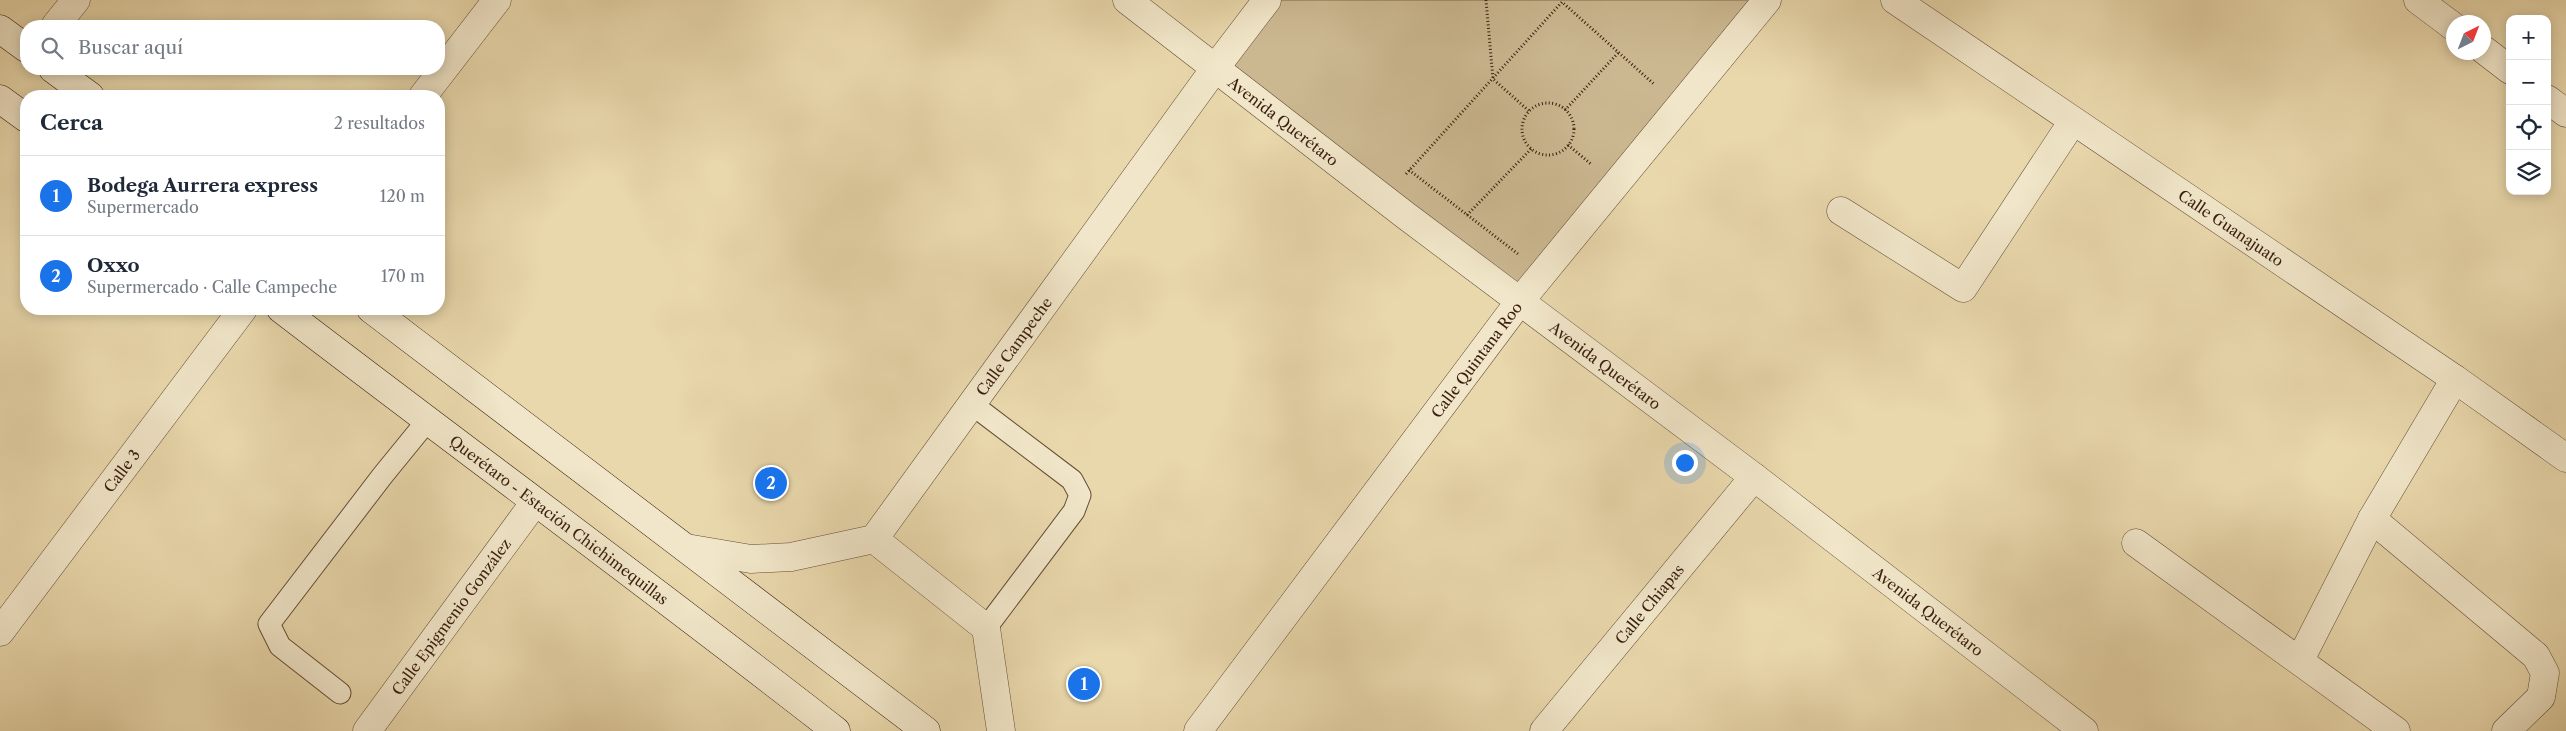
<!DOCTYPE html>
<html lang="es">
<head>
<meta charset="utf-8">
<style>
  :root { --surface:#fff; --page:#f2f2f3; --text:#1f2937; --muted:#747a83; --line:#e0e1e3; --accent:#1a73e8 }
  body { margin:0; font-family:"Libre Caslon Text",serif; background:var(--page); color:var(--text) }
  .controls { position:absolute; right:15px; top:15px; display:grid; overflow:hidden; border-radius:10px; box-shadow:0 2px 12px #0003 }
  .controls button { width:45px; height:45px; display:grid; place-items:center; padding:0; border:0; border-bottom:1px solid var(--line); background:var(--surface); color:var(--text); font:25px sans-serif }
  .compass { position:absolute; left:2446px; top:15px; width:45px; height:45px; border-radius:50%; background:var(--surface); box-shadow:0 2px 12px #0003; rotate:42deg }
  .you { position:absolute; left:1684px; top:462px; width:18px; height:18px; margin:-12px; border:4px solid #fff; border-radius:50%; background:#1a73e8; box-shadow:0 0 0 8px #1a73e833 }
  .badge { display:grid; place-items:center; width:32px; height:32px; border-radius:50%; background:var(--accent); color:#fff; font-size:16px; font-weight:700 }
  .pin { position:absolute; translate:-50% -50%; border:2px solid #fff; box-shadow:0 1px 5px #0006 }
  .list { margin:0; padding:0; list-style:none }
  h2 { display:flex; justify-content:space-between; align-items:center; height:65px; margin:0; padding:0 20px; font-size:21px }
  h2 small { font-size:16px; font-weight:400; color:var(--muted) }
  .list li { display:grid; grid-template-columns:32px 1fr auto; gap:15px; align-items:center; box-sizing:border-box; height:80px; padding:0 20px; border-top:1px solid var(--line) }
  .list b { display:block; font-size:19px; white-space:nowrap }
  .list p { margin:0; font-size:16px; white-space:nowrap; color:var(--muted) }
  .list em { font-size:16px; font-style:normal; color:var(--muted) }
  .icon { flex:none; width:28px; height:28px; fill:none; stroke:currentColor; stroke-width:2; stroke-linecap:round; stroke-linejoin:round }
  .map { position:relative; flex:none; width:2566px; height:731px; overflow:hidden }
  .search { position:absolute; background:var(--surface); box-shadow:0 2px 12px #0003; left:20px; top:20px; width:425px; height:55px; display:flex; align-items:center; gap:12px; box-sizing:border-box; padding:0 18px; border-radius:20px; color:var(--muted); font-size:19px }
  .panel { position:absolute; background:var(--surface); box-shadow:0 2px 12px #0003; left:20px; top:90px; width:425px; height:225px; border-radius:20px }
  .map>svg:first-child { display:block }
  .green { fill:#cbb891; stroke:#826b50 }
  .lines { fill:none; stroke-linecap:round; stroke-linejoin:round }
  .lane-casing { stroke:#654c36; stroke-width:23 }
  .street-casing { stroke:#654c36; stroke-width:29 }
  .secondary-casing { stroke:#391e0e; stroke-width:29 }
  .path { stroke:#391e0e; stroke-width:3; stroke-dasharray:1 2.5; stroke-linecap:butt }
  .lane { stroke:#f1e6c9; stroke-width:21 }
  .street { stroke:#f1e6c9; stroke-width:28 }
  .secondary { stroke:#f1e6c9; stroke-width:28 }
  .labels { text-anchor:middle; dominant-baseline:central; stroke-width:4.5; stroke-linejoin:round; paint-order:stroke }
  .street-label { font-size:15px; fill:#391e0e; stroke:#f1e6c9 }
</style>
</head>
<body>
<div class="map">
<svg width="2566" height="731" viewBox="0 0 2566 731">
  <rect width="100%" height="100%" fill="#e9d8ac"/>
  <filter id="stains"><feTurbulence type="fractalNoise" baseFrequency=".004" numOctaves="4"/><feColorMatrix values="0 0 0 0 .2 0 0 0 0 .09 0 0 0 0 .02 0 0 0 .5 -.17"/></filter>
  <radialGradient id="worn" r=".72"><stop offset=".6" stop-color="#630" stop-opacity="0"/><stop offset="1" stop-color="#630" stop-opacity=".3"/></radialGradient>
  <polygon class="green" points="1273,0 1761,0 1520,293 1223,66"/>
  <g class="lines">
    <defs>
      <g id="lane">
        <polyline points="973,405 1072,480 1080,495 1074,511 986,628"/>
        <polyline points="340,693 280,646 269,624 383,475 427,421"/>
      </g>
      <g id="street">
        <path id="s1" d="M1127 0 1405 215 1754 477 2084 731"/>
        <path id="s2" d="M1895 0 2455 379 2566 458"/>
        <polyline points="2418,0 2454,27"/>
        <polyline points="55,26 76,0"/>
        <polyline points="2484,50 2510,70"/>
        <polyline points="423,96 497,0"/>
        <polyline points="2547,99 2566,113"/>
        <polyline points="1841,211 1963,288 2073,121"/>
        <polyline points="2372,519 2536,656 2545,673 2541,697 2506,731"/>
        <polyline points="874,539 986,628 1001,731"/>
        <polyline points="2136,543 2396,731"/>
        <path id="s3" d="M686 548 751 559 791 557 874 539 1216 67 1267 0"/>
        <path id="s4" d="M0 632 243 309"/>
        <polyline points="2300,660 2372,519 2455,379"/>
        <path id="s5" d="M367 731 535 502"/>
        <path id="s6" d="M1198 731 1520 301 1767 0"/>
        <path id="s7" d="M1544 731 1754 477"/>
      </g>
      <g id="secondary">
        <polyline points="0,29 26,48"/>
        <polyline points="53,69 90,96"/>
        <polyline points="0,99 26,118"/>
        <path id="s8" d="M281 309C465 450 653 588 836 731"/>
        <polyline points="371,309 926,731"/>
      </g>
    </defs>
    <use href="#lane" class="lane-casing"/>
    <use href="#street" class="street-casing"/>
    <use href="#secondary" class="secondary-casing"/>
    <g class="path">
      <polyline points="1486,0 1493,79 1529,111"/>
      <circle cx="1548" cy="129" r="26"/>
      <polyline points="1565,110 1618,53"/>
      <polyline points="1568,145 1591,164"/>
      <polyline points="1409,170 1518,254"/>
      <polyline points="1406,174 1562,2 1655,85"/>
      <polyline points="1467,215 1532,148"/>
    </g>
    <use href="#lane" class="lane"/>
    <use href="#street" class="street"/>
    <use href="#secondary" class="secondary"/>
  </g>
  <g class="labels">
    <g class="street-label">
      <text stroke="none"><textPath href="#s1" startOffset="198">Avenida Querétaro</textPath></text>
      <text stroke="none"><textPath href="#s2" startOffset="406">Calle Guanajuato</textPath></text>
      <text stroke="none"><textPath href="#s3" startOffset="429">Calle Campeche</textPath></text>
      <text stroke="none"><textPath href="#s6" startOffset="464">Calle Quintana Roo</textPath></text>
      <text stroke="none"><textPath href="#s1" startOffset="602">Avenida Querétaro</textPath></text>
      <text stroke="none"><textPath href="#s4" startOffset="202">Calle 3</textPath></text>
      <text stroke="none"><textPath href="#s8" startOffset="349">Querétaro - Estación Chichimequillas</textPath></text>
      <text stroke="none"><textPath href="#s7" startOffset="165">Calle Chiapas</textPath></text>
      <text stroke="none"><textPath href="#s1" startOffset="1008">Avenida Querétaro</textPath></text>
      <text stroke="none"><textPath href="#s5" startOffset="142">Calle Epigmenio González</textPath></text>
    </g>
  </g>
  <rect width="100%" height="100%" filter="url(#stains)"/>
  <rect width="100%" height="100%" fill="url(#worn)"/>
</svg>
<div class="controls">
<button>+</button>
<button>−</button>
<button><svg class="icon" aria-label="locate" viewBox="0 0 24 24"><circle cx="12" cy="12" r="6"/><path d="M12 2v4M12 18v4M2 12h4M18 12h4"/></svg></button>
<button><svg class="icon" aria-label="layers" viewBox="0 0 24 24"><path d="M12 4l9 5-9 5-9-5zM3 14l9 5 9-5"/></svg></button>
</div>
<svg class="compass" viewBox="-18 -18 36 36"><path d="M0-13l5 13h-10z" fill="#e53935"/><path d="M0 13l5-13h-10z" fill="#747a83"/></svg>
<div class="you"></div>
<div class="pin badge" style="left:1084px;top:684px">1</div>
<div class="pin badge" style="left:771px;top:483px">2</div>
<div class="search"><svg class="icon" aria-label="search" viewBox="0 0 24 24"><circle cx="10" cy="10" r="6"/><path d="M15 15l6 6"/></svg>Buscar aquí</div>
<section class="panel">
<h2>Cerca<small>2 resultados</small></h2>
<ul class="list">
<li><span class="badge">1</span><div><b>Bodega Aurrera express</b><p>Supermercado</p></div><em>120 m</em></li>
<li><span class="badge">2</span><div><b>Oxxo</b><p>Supermercado · Calle Campeche</p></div><em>170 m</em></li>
</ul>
</section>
</div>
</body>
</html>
